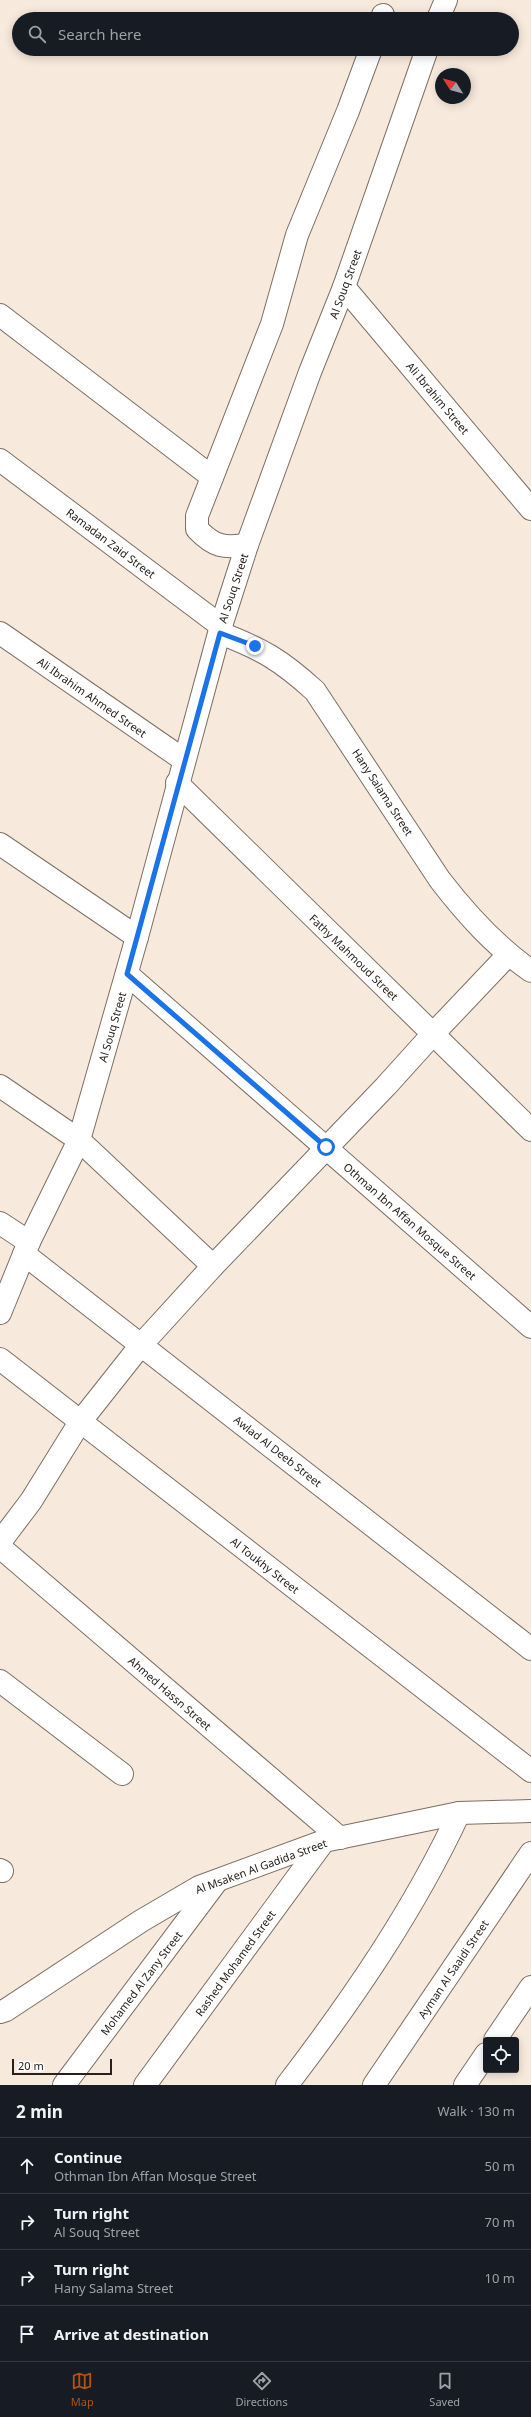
<!DOCTYPE html>
<html lang="en">
<head>
<meta charset="utf-8">
<style>
  :root { --surface:#171b24; --page:#20242c; --text:#f1f3f6; --muted:#9ea1a6; --line:#363941; --accent:#b45309 }
  body { margin:0; font-family:"Noto Sans",sans-serif; background:var(--page); color:var(--text) }
  .controls { position:absolute; right:12px; bottom:12px; display:grid; overflow:hidden; border-radius:4px; box-shadow:0 2px 10px #0003 }
  .controls button { width:36px; height:36px; display:grid; place-items:center; padding:0; border:0; border-bottom:1px solid var(--line); background:var(--surface); color:var(--text); font:20px sans-serif }
  .compass { position:absolute; left:435px; top:68px; width:36px; height:36px; border-radius:50%; background:var(--surface); box-shadow:0 2px 10px #0003; rotate:307deg }
  .scale { position:absolute; left:12px; bottom:10px; width:100px; box-sizing:border-box; padding-left:4px; border:2px solid #27211d; border-top:0; font-size:11px; line-height:14px; white-space:nowrap; color:#27211d; -webkit-text-stroke:3px #fff; paint-order:stroke }
  .stop { position:absolute; width:12px; height:12px; margin:-9px; border:3px solid #1a73e8; border-radius:50%; background:#fff }
  .stop.end { background:#1a73e8; border-color:#fff; box-shadow:0 1px 4px #0008 }
  .list { margin:0; padding:0; list-style:none }
  h2 { display:flex; justify-content:space-between; align-items:center; height:52px; margin:0; padding:0 16px; font-size:17px }
  h2 small { font-size:13px; font-weight:400; color:var(--muted) }
  .list li { display:grid; grid-template-columns:26px 1fr auto; gap:12px; align-items:center; box-sizing:border-box; height:56px; padding:0 16px; border-top:1px solid var(--line) }
  .list b { display:block; font-size:15px; white-space:nowrap }
  .list p { margin:0; font-size:13px; white-space:nowrap; color:var(--muted) }
  .list em { font-size:13px; font-style:normal; color:var(--muted) }
  .icon { flex:none; width:22px; height:22px; fill:none; stroke:currentColor; stroke-width:2; stroke-linecap:round; stroke-linejoin:round }
  .map { position:relative; flex:none; width:531px; height:2085px; overflow:hidden }
  .search { position:absolute; background:var(--surface); box-shadow:0 2px 10px #0003; left:12px; right:12px; top:12px; height:44px; display:flex; align-items:center; gap:10px; box-sizing:border-box; padding:0 14px; border-radius:22px; color:var(--muted); font-size:15px }
  .sheet { height:276px; background:var(--surface) }
  nav { display:flex; justify-content:space-around; align-items:center; box-sizing:border-box; height:56px; border-top:1px solid var(--line); background:var(--surface); font-size:11px; color:var(--muted) }
  nav a { display:grid; justify-items:center; gap:2px }
  nav .on { color:var(--accent) }
  .map>svg:first-child { display:block }
  .lines { fill:none; stroke-linecap:round; stroke-linejoin:round }
  .street-casing { stroke:#7c6f64; stroke-width:24 }
  .street { stroke:#fff; stroke-width:22 }
  .route { stroke:#1a73e8; stroke-width:5 }
  .labels { text-anchor:middle; dominant-baseline:central; stroke-width:3.5; stroke-linejoin:round; paint-order:stroke }
  .street-label { font-size:11px; fill:#27211d; stroke:#fff }
</style>
</head>
<body>
<div class="map">
<svg width="531" height="2085" viewBox="0 0 531 2085">
  <rect width="100%" height="100%" fill="#f8e9dd"/>
  <g class="lines">
    <defs>
      <g id="street">
        <polyline points="382,19 383,15"/>
        <polyline points="438,19 446,0"/>
        <polyline points="344,287 531,509"/>
        <polyline points="0,315 212,477"/>
        <polyline points="0,460 221,626"/>
        <path d="M247 545C224 548 214 547 197 529V516L272 324 297 235 348 111 371 49"/>
        <polyline points="0,633 184,760"/>
        <path d="M220 633C262 649 281 660 315 691L440 880C467 915 495 946 531 971"/>
        <polyline points="177,783 531,1130"/>
        <polyline points="0,844 137,937"/>
        <polyline points="127,974 531,1327"/>
        <polyline points="0,1086 79,1140 213,1266"/>
        <polyline points="0,1223 29,1242"/>
        <polyline points="24,1254 531,1649"/>
        <polyline points="0,1313 29,1242 79,1140 137,937 221,626 247,545 310,372 344,287 427,49"/>
        <polyline points="0,1359 531,1771"/>
        <polyline points="0,1542 31,1501 80,1422 141,1345 213,1266 386,1086 433,1034 508,955"/>
        <polyline points="0,1547 340,1838"/>
        <polyline points="0,1681 122,1774"/>
        <polyline points="0,1870 2,1871"/>
        <polyline points="0,2012 6,2010 141,1921 199,1887 324,1841 459,1813 531,1811"/>
        <polyline points="495,2040 531,1987"/>
        <polyline points="64,2085 217,1881"/>
        <polyline points="145,2085 324,1841"/>
        <path d="M287 2085C352 2000 414 1910 459 1813"/>
        <polyline points="374,2085 531,1853"/>
        <polyline points="465,2085 486,2054"/>
      </g>
    </defs>
    <use href="#street" class="street-casing"/>
    <use href="#street" class="street"/>
  </g>
  <g class="lines">
    <polyline class="route" points="255,646 220,633 127,974 326,1147"/>
  </g>
  <g class="labels">
    <g class="street-label">
      <text transform="translate(345 284) rotate(-70)">Al Souq Street</text>
      <text transform="translate(438 398) rotate(50)">Ali Ibrahim Street</text>
      <text transform="translate(111 543) rotate(37)">Ramadan Zaid Street</text>
      <text transform="translate(233 588) rotate(-72)">Al Souq Street</text>
      <text transform="translate(92 697) rotate(35)">Ali Ibrahim Ahmed Street</text>
      <text transform="translate(383 792) rotate(57)">Hany Salama Street</text>
      <text transform="translate(354 957) rotate(44)">Fathy Mahmoud Street</text>
      <text transform="translate(112 1027) rotate(-74)">Al Souq Street</text>
      <text transform="translate(410 1221) rotate(41)">Othman Ibn Affan Mosque Street</text>
      <text transform="translate(278 1451) rotate(38)">Awlad Al Deeb Street</text>
      <text transform="translate(265 1565) rotate(38)">Al Toukhy Street</text>
      <text transform="translate(170 1693) rotate(41)">Ahmed Hassn Street</text>
      <text transform="translate(261 1866) rotate(-20)">Al Msaken Al Gadida Street</text>
      <text transform="translate(235 1963) rotate(-54)">Rashed Mohamed Street</text>
      <text transform="translate(453 1969) rotate(-56)">Ayman Al Saaidi Street</text>
      <text transform="translate(141 1983) rotate(-53)">Mohamed Al Zany Street</text>
    </g>
  </g>
</svg>
<div class="controls">
<button><svg class="icon" aria-label="locate" viewBox="0 0 24 24"><circle cx="12" cy="12" r="6"/><path d="M12 2v4M12 18v4M2 12h4M18 12h4"/></svg></button>
</div>
<svg class="compass" viewBox="-18 -18 36 36"><path d="M0-13l5 13h-10z" fill="#e53935"/><path d="M0 13l5-13h-10z" fill="#9ea1a6"/></svg>
<div class="scale">20 m</div>
<div class="stop" style="left:326px;top:1147px"></div>
<div class="stop end" style="left:255px;top:646px"></div>
<div class="search"><svg class="icon" aria-label="search" viewBox="0 0 24 24"><circle cx="10" cy="10" r="6"/><path d="M15 15l6 6"/></svg>Search here</div>
</div>
<section class="sheet">
<h2>2 min<small>Walk · 130 m</small></h2>
<ul class="list">
<li><svg class="icon" aria-label="ahead" viewBox="0 0 24 24"><path d="M12 20V5M6 11l6-6 6 6"/></svg><div><b>Continue</b><p>Othman Ibn Affan Mosque Street</p></div><em>50 m</em></li>
<li><svg class="icon" aria-label="right" viewBox="0 0 24 24"><path d="M7 20v-9h11M14 6l5 5-5 5"/></svg><div><b>Turn right</b><p>Al Souq Street</p></div><em>70 m</em></li>
<li><svg class="icon" aria-label="right" viewBox="0 0 24 24"><path d="M7 20v-9h11M14 6l5 5-5 5"/></svg><div><b>Turn right</b><p>Hany Salama Street</p></div><em>10 m</em></li>
<li><svg class="icon" aria-label="arrive" viewBox="0 0 24 24"><path d="M6 21V4h12l-3 4 3 4H6"/></svg><div><b>Arrive at destination</b></div></li>
</ul>
</section>
<nav>
<a class="on"><svg class="icon" aria-label="map" viewBox="0 0 24 24"><path d="M3 6l6-2 6 2 6-2v14l-6 2-6-2-6 2zM9 4v14M15 6v14"/></svg>Map</a>
<a><svg class="icon" aria-label="directions" viewBox="0 0 24 24"><path d="M12 3l9 9-9 9-9-9zM9 14v-3h6M13 9l2 2-2 2"/></svg>Directions</a>
<a><svg class="icon" aria-label="saved" viewBox="0 0 24 24"><path d="M7 4h10v16l-5-4-5 4z"/></svg>Saved</a>
</nav>
</body>
</html>
